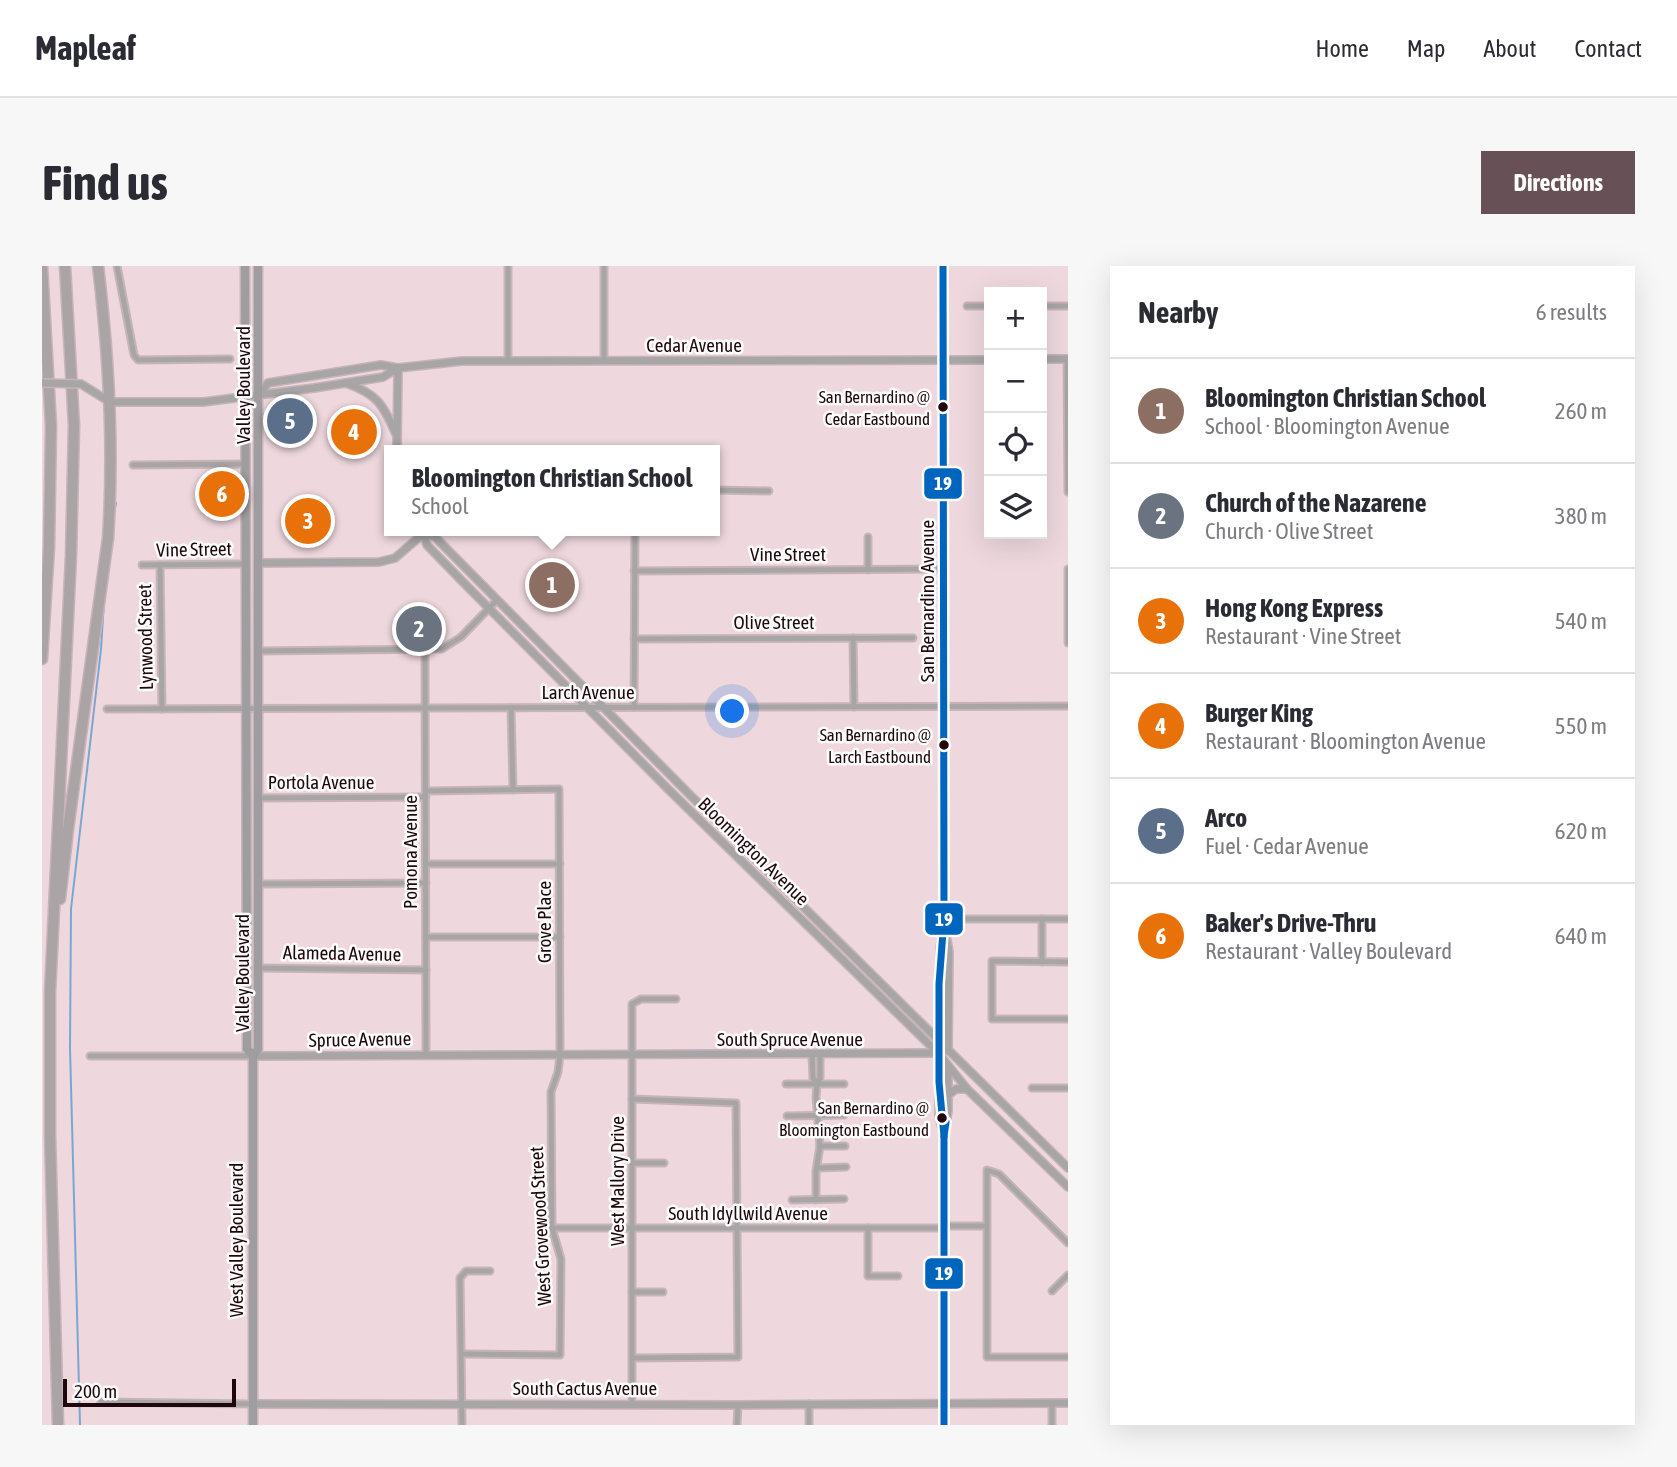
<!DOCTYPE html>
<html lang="en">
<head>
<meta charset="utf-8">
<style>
  :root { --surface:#fff; --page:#f7f7f7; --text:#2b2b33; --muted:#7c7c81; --line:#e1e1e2; --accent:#675156 }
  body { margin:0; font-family:"Asap Condensed",sans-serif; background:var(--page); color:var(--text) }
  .controls { position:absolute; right:21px; top:21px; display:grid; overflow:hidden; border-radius:0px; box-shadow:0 7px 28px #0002 }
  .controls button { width:63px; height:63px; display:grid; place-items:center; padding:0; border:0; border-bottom:2px solid var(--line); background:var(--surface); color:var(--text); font:35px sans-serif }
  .scale { position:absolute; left:21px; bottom:18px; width:173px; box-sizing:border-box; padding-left:7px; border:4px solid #1e080e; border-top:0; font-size:19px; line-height:24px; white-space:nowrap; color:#1e080e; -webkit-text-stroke:5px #fcfcfc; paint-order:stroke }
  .you { position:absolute; left:691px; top:446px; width:24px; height:24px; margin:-18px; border:5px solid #fff; border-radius:50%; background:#1a73e8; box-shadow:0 0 0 10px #1a73e833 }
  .badge { display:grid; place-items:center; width:46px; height:46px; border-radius:50%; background:var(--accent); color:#fff; font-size:23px; font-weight:700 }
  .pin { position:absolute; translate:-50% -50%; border:4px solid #fff; box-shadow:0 2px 7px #0006 }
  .popup { position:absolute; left:342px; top:179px; width:336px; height:91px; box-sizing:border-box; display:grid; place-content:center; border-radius:0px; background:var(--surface); filter:drop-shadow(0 2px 5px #0005); font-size:23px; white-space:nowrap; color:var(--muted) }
  .popup b { font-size:26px; color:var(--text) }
  .popup::after { content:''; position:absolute; left:50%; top:100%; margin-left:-14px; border:14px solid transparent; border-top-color:var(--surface) }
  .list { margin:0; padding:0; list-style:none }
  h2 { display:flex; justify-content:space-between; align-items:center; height:91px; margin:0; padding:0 28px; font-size:30px }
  h2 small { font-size:23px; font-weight:400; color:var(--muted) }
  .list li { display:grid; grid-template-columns:46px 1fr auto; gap:21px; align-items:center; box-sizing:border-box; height:105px; padding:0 28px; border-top:2px solid var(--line) }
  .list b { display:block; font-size:26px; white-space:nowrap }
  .list p { margin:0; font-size:23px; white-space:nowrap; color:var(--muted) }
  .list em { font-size:23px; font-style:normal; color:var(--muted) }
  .icon { flex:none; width:38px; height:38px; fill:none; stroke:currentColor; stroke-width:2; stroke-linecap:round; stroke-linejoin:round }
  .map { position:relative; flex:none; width:1026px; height:1159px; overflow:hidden; border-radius:0px }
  header { display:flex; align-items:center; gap:42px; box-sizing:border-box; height:98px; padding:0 35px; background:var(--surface); border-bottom:2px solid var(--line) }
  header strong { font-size:33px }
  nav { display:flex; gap:38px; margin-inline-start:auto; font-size:24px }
  .intro { display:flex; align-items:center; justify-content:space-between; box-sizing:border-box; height:168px; padding:0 42px }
  h1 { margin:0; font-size:49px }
  .button { padding:18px 32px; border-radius:0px; background:var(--accent); color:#fff; font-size:24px; font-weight:700 }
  main { display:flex; gap:42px; padding:0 42px }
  aside { flex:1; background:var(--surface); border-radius:0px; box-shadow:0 7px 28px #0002 }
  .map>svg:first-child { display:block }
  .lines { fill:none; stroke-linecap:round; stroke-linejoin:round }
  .stream { stroke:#7ba6d0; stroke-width:2 }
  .street-casing { stroke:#c7b4b9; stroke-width:9 }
  .secondary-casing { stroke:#c7b4b9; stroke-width:10 }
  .primary-casing { stroke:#c7b4b9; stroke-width:11 }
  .highway-casing { stroke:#c7b4b9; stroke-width:13 }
  .street { stroke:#a8a5a6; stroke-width:5 }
  .secondary { stroke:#a8a5a6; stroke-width:7 }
  .primary { stroke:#9f9d9f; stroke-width:8 }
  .highway { stroke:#aaa4a6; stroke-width:10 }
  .secondary-bridge-casing { stroke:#c7b4b9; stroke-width:10; stroke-linecap:butt }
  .secondary-bridge { stroke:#a8a5a6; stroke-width:7 }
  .bus-1-casing { stroke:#fcfcfc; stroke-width:12 }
  .bus-1 { stroke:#0065bd; stroke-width:7 }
  .bus-dot { fill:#1e080e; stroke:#fcfcfc; stroke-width:2.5 }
  .labels { text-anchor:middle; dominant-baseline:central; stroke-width:5; stroke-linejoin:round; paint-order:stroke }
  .bus-label { font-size:17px; fill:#1e080e; stroke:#fcfcfc; text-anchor:end }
  .street-label { font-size:19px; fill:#1e080e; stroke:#fcfcfc }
  .line-badge { stroke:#fcfcfc; stroke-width:2.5 }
  .badge-label { font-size:19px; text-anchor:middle; font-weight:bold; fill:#fff }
</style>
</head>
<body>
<header>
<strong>Mapleaf</strong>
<nav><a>Home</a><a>Map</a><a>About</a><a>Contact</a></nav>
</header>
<div class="intro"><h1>Find us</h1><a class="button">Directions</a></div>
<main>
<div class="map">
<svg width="1026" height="1159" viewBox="0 0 1026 1159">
  <rect width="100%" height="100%" fill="#eed8dd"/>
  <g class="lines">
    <g class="stream">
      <polyline points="72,247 74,237"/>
      <polyline points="38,1159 28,782 29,643 59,383 62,335"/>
    </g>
    <defs>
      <g id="street">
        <polyline points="75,0 92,89 96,94 188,93"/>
        <polyline points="466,0 466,95"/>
        <polyline points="925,40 947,40"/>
        <polyline points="1000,40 1026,40"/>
        <polyline points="1025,93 1026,226"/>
        <polyline points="562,95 562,0"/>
        <polyline points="91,199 204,198"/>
        <polyline points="673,224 727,225"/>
        <polyline points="826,271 826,304"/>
        <polyline points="100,299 204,298"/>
        <polyline points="118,299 120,443"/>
        <polyline points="1026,303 1026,377"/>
        <polyline points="592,305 900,303"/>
        <polyline points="811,372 812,441"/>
        <polyline points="592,373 871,372"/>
        <polyline points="383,384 384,788"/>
        <polyline points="216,385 400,383 419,371 455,334"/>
        <polyline points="592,441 593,265"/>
        <polyline points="469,442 471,524"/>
        <polyline points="65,443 1026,440"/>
        <polyline points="384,525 517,523 518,789 516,806 509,826 510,962 519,993 518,1089 420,1088"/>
        <polyline points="216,532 384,531"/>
        <polyline points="384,598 518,598"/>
        <polyline points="216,618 384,617"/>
        <polyline points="902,653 1026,653"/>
        <polyline points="1000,653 1000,696"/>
        <polyline points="384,671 518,671"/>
        <polyline points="1026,696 950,695 950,753 1026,753"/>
        <polyline points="216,702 384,704"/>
        <polyline points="770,789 771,812 775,818"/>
        <polyline points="48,790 211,790"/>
        <polyline points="744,818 802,818"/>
        <polyline points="990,822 1026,822"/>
        <polyline points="590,833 694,837 696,1091 591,1092"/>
        <polyline points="745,850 802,849"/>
        <polyline points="778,880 803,880"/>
        <polyline points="590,897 622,897"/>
        <polyline points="775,902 804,901"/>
        <polyline points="750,934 802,933"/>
        <polyline points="774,934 774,905 778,880 774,831 775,818 778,812 778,789"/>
        <polyline points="902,960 944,960"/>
        <polyline points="510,962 902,962"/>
        <polyline points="826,962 826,1010 856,1010"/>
        <polyline points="1026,977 957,908 945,904 945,1091 1026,1091"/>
        <polyline points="1010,1025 1026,1009"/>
        <polyline points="590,1026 621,1026"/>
        <polyline points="59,1136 211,1138"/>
        <polyline points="1010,1137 1010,1159"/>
        <polyline points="590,1138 590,738 599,733 634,733"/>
        <polyline points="767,1138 767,1159"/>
        <polyline points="420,1159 418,1012 424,1005 448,1005"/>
        <polyline points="695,1159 696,1139"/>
      </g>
      <g id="secondary">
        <polyline points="1000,93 1026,93"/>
        <path d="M304 117C335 128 341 138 354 168"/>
        <polyline points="39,118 68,136 161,136 272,122 341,111 356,102"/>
        <polyline points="217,129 226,117 339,99 356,102 420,95 947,94"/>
        <polyline points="355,184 356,102"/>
        <polyline points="381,265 385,279 419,314 628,525 897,788 925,823 1026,921"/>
        <polyline points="382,267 393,271 650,531 1026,902"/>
        <polyline points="216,297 337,296 353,292 382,267"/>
        <polyline points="903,664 907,686 906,785"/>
        <polyline points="897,776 898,684 902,653 901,0"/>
        <polyline points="897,788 897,849 902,870"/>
        <polyline points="211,790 899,787"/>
        <polyline points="906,829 914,823 925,823"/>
        <polyline points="211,1138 696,1139 1026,1137"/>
        <polyline points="902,1159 902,870 906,845 906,800"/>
      </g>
      <g id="primary">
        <polyline points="203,0 205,743 205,783 211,790"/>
        <polyline points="211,1159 211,790 216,783 216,0"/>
      </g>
      <g id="highway">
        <polyline points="0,393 7,281 9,160 0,0"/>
        <path d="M18 633 26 563 66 272C72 181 67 91 56 0"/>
        <polyline points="16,1159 8,869 8,727 29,290 32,159 23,0"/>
      </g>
    </defs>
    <use href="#street" class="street-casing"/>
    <use href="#secondary" class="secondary-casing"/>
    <use href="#primary" class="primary-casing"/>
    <use href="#highway" class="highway-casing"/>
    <use href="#street" class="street"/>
    <use href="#secondary" class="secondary"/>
    <use href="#primary" class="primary"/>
    <use href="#highway" class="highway"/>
    <defs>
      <polyline id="secondary-bridge" points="0,117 39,118"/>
    </defs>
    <use href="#secondary-bridge" class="secondary-bridge-casing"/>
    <use href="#secondary-bridge" class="secondary-bridge"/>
    <defs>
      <g id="bus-1">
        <polyline points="901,0 902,653 897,718 897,816 902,870"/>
        <polyline points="902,1159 902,870 904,856"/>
      </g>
    </defs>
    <use href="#bus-1" class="bus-1-casing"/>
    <use href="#bus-1" class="bus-1"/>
  </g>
  <g class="bus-dot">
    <circle cx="901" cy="141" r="6"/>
    <circle cx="902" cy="479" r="6"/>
    <circle cx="900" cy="852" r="6"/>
  </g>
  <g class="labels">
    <g class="bus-label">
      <text x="888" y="131">San Bernardino @<tspan x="888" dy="22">Cedar Eastbound</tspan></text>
      <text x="889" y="469">San Bernardino @<tspan x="889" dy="22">Larch Eastbound</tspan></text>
      <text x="887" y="842">San Bernardino @<tspan x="887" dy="22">Bloomington Eastbound</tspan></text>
    </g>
    <g class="street-label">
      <text x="652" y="79">Cedar Avenue</text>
      <text transform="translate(201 119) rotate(-90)">Valley Boulevard</text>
      <text transform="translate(152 283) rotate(-1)">Vine Street</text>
      <text x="746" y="288">Vine Street</text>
      <text transform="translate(885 335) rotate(-90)">San Bernardino Avenue</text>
      <text x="732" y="356">Olive Street</text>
      <text transform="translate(103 371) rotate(-91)">Lynwood Street</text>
      <text x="546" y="426">Larch Avenue</text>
      <text x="279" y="516">Portola Avenue</text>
      <text transform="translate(712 585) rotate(44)">Bloomington Avenue</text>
      <text transform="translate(368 586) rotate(-90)">Pomona Avenue</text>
      <text transform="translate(502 656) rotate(-90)">Grove Place</text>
      <text transform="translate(300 687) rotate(1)">Alameda Avenue</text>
      <text transform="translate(200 707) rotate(-90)">Valley Boulevard</text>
      <text transform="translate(318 773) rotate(-1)">Spruce Avenue</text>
      <text x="748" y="773">South Spruce Avenue</text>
      <text transform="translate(575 915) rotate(-90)">West Mallory Drive</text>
      <text x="706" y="947">South Idyllwild Avenue</text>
      <text transform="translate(498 960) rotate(-93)">West Grovewood Street</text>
      <text transform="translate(194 974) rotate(-90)">West Valley Boulevard</text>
      <text x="543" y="1122">South Cactus Avenue</text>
    </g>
  </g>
  <g class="line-badge">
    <rect x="881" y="201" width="40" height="33" rx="7" fill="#0065bd"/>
    <rect x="882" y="636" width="40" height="34" rx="7" fill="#0065bd"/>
    <rect x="882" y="991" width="40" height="33" rx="7" fill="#0065bd"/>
  </g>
  <g class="badge-label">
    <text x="901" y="224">19</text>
    <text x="902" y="660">19</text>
    <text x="902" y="1014">19</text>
  </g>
</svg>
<div class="controls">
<button>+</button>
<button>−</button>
<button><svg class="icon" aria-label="locate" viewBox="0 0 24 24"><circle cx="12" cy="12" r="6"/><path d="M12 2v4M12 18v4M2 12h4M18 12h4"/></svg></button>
<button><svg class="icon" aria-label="layers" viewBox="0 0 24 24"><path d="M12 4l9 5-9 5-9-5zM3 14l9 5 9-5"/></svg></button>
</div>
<div class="scale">200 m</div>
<div class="you"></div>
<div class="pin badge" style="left:510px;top:319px;background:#8d6e63">1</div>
<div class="popup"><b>Bloomington Christian School</b>School</div>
<div class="pin badge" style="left:377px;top:363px;background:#6b7280">2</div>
<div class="pin badge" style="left:266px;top:255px;background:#e8710a">3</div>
<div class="pin badge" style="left:312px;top:166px;background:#e8710a">4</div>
<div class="pin badge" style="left:248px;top:155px;background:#5c6f8a">5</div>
<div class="pin badge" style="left:180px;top:228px;background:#e8710a">6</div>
</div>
<aside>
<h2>Nearby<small>6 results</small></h2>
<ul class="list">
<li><span class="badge" style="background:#8d6e63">1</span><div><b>Bloomington Christian School</b><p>School · Bloomington Avenue</p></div><em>260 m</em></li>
<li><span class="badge" style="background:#6b7280">2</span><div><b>Church of the Nazarene</b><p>Church · Olive Street</p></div><em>380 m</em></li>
<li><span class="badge" style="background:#e8710a">3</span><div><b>Hong Kong Express</b><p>Restaurant · Vine Street</p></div><em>540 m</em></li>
<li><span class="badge" style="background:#e8710a">4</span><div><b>Burger King</b><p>Restaurant · Bloomington Avenue</p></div><em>550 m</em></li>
<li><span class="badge" style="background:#5c6f8a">5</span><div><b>Arco</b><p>Fuel · Cedar Avenue</p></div><em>620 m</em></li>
<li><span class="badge" style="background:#e8710a">6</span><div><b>Baker's Drive-Thru</b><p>Restaurant · Valley Boulevard</p></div><em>640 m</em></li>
</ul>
</aside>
</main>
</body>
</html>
